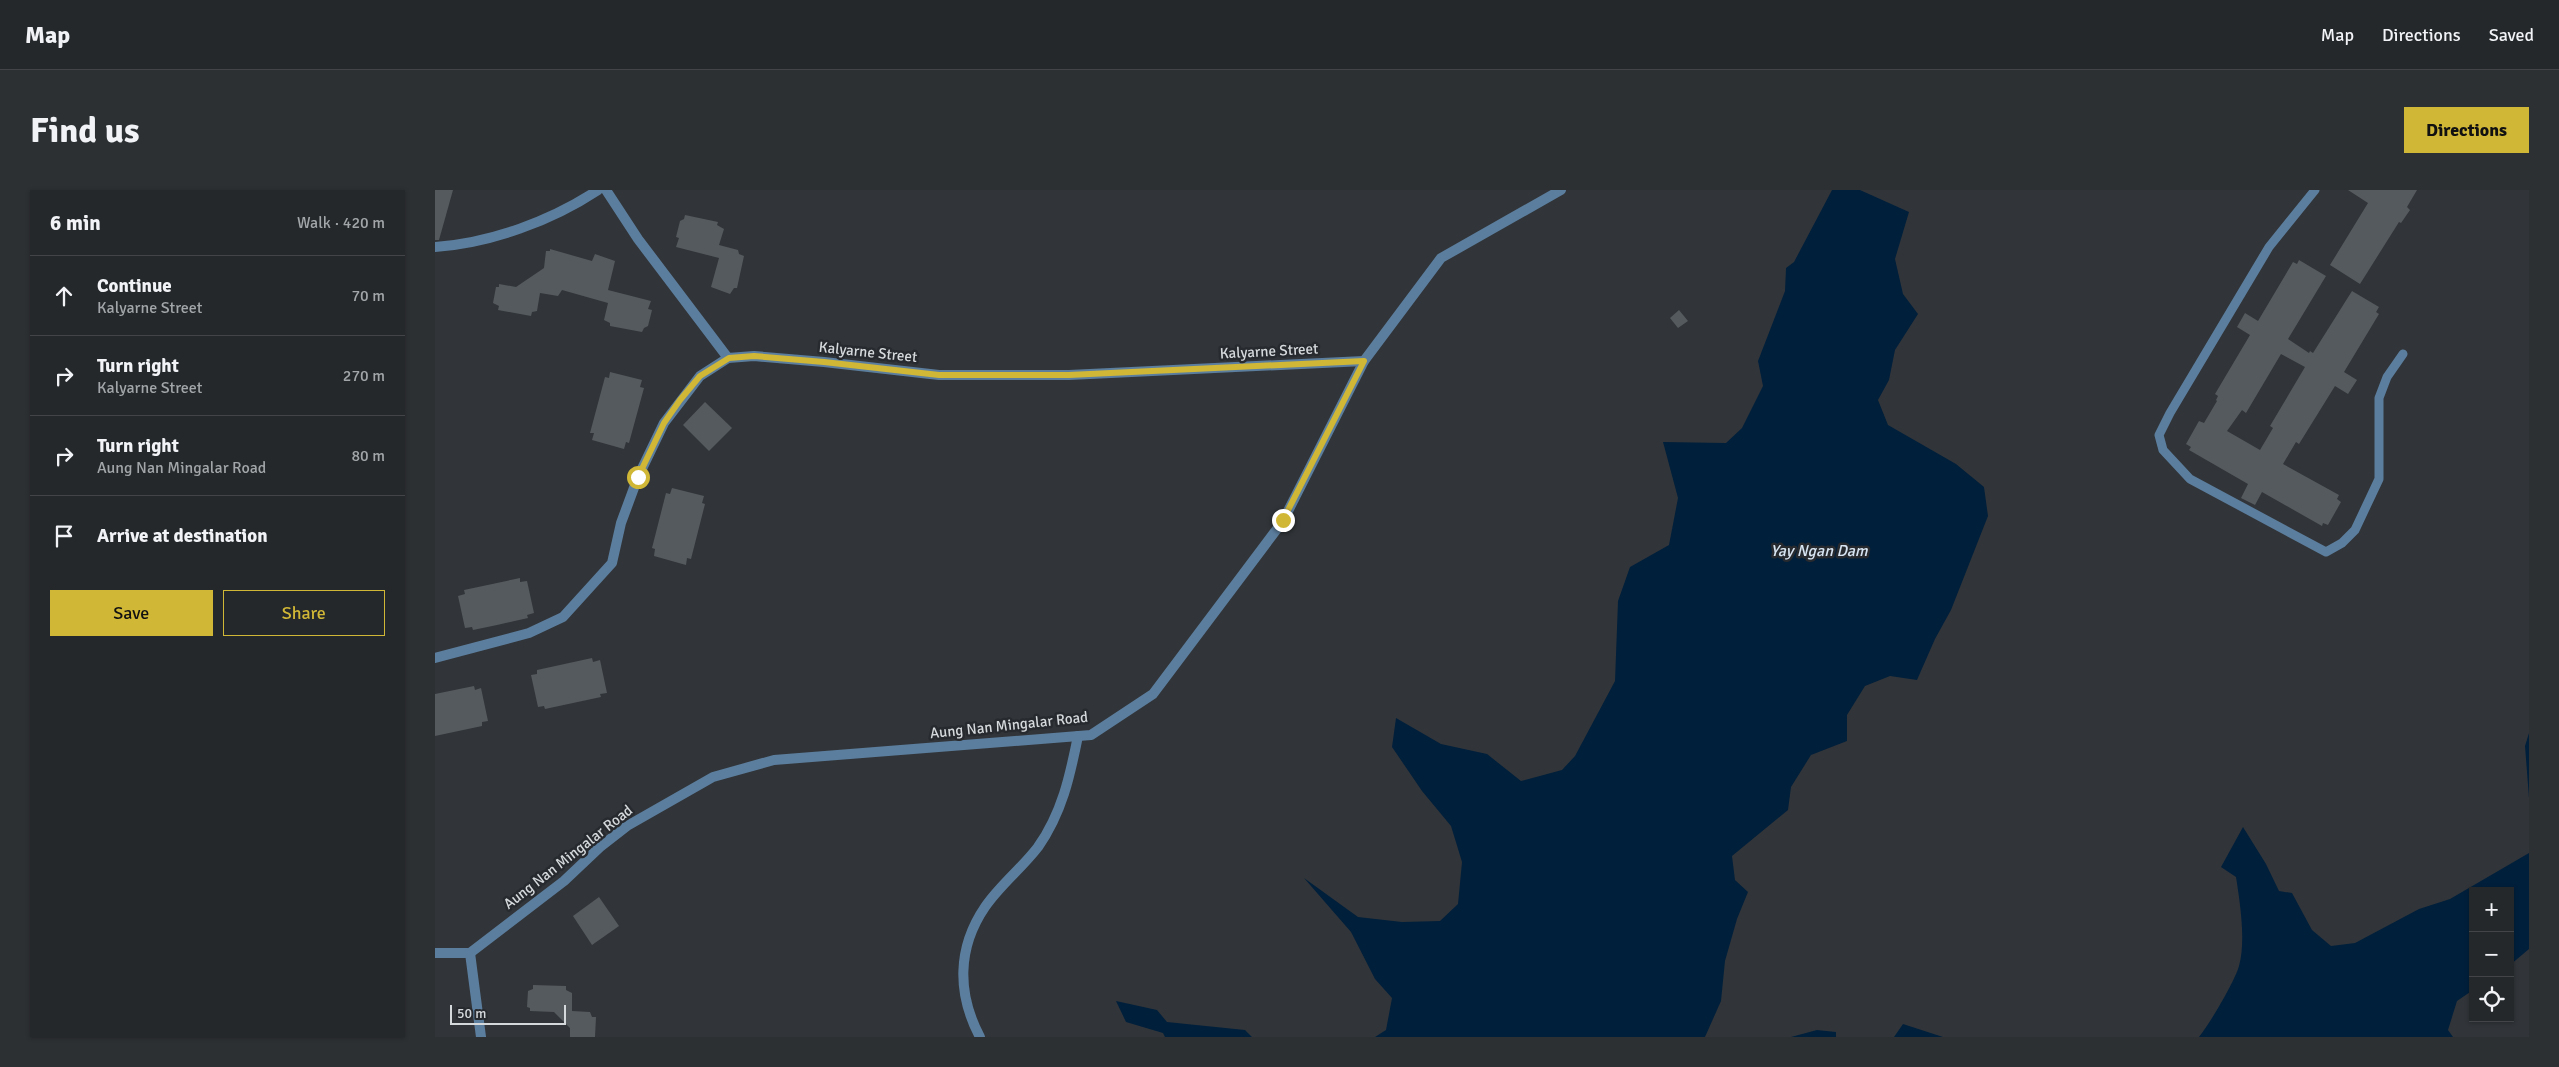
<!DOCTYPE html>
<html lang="en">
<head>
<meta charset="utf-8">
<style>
  :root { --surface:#25282b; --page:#2d3033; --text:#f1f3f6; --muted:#a3a6a9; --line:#424447; --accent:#d0b736 }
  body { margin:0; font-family:Signika,sans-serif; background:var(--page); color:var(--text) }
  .controls { position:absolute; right:15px; bottom:15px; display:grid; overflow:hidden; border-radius:0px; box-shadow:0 1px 4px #0004 }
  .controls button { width:45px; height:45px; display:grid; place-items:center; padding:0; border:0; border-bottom:1px solid var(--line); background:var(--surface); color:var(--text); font:25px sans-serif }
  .scale { position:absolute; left:15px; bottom:12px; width:116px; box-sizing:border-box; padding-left:5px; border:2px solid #d6d9dc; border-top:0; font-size:14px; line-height:18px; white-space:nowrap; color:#d6d9dc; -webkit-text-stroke:4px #272b2f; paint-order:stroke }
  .stop { position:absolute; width:15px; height:15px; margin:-11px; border:4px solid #d0b736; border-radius:50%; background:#fff }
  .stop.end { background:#d0b736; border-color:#fff; box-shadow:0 1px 5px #0008 }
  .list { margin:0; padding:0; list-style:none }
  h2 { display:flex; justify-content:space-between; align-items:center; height:65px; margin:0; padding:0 20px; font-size:21px }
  h2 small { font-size:16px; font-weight:400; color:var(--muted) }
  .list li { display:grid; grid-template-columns:32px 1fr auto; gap:15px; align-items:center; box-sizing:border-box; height:80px; padding:0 20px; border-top:1px solid var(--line) }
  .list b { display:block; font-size:19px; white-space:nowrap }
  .list p { margin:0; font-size:16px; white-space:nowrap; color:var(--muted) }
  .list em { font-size:16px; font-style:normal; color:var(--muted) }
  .actions { display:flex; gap:10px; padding:15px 20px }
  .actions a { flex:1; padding:11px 0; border:1px solid var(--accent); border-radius:0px; text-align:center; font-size:18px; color:var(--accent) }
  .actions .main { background:var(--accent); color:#111 }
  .icon { flex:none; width:28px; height:28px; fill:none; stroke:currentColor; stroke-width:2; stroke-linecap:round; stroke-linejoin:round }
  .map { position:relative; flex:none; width:2094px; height:847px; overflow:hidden; border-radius:0px }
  header { display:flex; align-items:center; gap:30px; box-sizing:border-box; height:70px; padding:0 25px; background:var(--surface); border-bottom:1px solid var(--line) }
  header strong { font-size:24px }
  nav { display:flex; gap:28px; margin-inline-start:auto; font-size:18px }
  .intro { display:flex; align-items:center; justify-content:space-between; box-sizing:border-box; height:120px; padding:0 30px }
  h1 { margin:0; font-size:35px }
  .button { padding:12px 22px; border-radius:0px; background:var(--accent); color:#111; font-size:18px; font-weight:700 }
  main { display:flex; gap:30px; padding:0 30px }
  aside { flex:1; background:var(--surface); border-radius:0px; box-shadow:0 1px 4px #0004 }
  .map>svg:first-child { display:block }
  .water { fill:#001f3b }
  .building { fill:#555a5e; fill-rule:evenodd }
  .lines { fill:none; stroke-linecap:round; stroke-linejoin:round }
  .service { stroke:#5c7e9e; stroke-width:9 }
  .minor { stroke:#5c7e9e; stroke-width:10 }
  .route { stroke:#d0b736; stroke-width:6 }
  .labels { text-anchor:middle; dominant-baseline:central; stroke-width:5; stroke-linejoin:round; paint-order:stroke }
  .street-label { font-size:15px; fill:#d6d9dc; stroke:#272b2f }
  .water-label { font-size:16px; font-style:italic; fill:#d7e4f1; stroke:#272b2f }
</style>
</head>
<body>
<header>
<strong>Map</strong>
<nav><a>Map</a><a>Directions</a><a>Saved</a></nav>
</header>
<div class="intro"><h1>Find us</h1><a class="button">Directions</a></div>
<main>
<aside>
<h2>6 min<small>Walk · 420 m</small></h2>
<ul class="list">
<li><svg class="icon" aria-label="ahead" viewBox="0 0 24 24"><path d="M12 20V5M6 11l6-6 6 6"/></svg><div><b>Continue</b><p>Kalyarne Street</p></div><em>70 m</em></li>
<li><svg class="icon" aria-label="right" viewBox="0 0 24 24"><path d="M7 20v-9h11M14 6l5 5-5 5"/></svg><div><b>Turn right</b><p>Kalyarne Street</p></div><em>270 m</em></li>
<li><svg class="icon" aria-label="right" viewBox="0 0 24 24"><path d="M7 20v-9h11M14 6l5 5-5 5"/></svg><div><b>Turn right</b><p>Aung Nan Mingalar Road</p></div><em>80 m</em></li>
<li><svg class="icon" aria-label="arrive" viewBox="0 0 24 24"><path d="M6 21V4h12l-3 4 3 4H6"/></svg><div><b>Arrive at destination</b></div></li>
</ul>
<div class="actions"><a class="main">Save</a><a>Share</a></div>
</aside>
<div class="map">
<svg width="2094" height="847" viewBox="0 0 2094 847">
  <rect width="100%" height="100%" fill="#313539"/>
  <g class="water">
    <polygon points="1397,0 1425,0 1474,22 1460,69 1468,104 1483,124 1460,160 1454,190 1443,210 1453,235 1521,274 1549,297 1553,326 1516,420 1500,449 1482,490 1455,486 1430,496 1412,525 1412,551 1376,565 1356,597 1353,620 1297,666 1300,690 1313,702 1302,729 1290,771 1286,811 1270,847 940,847 951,840 957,808 940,789 916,742 869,688 923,727 967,732 1005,731 1023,714 1027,672 1016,636 987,601 957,557 961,528 1006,554 1052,564 1086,591 1127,580 1140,566 1180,491 1183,411 1195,377 1234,355 1243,308 1228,252 1291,253 1307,238 1328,196 1323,171 1350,101 1351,78 1359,72"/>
    <polygon points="2094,543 2094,608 2090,556"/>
    <path d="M1808 637 1831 674 1844 701 1857 703 1877 740 1896 756 1920 753 1984 719 2015 709 2094 663V759L2075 775V701H2038V800L2022 811 2013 840 2018 847H1764C1775 833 1799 793 1804 776 1811 751 1805 713 1801 687L1786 677Z"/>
    <polygon points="681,811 722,820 732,832 810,840 817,847 730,847 728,843 691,832"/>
    <polygon points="1468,834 1508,847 1459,847"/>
    <polygon points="1382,840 1401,842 1401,847 1356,847"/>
  </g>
  <g class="building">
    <polygon points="0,0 18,0 4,50 0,50"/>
    <polygon points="1913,0 1982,0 1972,17 1975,20 1966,33 1964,32 1925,94 1895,75 1933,13"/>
    <polygon points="250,25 283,32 282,35 289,39 284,55 303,60 304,64 309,66 302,98 299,98 295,104 276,97 284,68 241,57 244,48 241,47 245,31 249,29"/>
    <polygon points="115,59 157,71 160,64 180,71 173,100 216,111 213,119 217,120 213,136 209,138 207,142 175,136 175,133 169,130 173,113 127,100 123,106 105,103 102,121 97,122 96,126 63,120 64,116 58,113 61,97 64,97 64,94 81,97 109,78 111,61 115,61"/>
    <path d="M1864 70 1891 86 1853 149 1874 163 1875 161 1878 163 1917 101 1944 117 1941 122 1944 124 1909 182 1922 190 1913 204 1900 196 1864 254 1861 252 1848 274 1904 305 1902 309 1906 312 1893 335 1888 333 1887 336 1827 302 1820 315 1806 308 1813 294 1754 260 1756 257 1751 254 1764 231 1769 233 1782 211 1781 210 1783 206 1780 204 1815 145 1802 137 1810 123 1823 131 1858 72 1862 74ZM1846 164 1870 177 1835 236 1838 238 1825 260 1792 241 1807 220 1811 223Z"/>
    <polygon points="1244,120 1253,131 1243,138 1235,128"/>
    <polygon points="175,182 207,190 205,197 209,198 194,253 191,252 189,259 157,250 159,243 155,243 170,187 174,188"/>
    <polygon points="270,212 297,238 274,261 248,235"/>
    <polygon points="237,298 269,306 267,313 270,314 256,369 252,368 251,375 219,366 220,359 217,358 231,303 235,304"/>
    <polygon points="85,388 85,392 92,391 99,423 92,425 93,428 62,435 38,440 37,437 30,438 23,406 30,404 29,400"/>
    <polygon points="157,468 158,472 165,470 172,503 165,504 166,507 110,519 109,516 103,517 96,485 102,484 102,480"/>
    <polygon points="39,496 40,500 46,498 53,531 47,532 47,536 0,546 0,504"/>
    <polygon points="164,707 184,736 157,755 138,726"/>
    <polygon points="98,795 131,796 131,800 137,803 137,821 155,822 157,827 161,827 160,847 135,847 135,838 119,822 95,821 95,818 92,817 93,801 98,799"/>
  </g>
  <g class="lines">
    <polyline class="service" points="1880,0 1834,57 1735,223 1724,245 1728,260 1755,289 1891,362 1907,353 1920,340 1944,289 1944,208 1952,187 1968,164"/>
    <g class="minor">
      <polyline points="171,0 203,49 293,168"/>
      <path d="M0 57C56 53 116 31 163 0"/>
      <polyline points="0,468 94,443 128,427 177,373 186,333 203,287 229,233 265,186 293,168 319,166 389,172 504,185 634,185 929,171"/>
      <polyline points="0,763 35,763 129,691 165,657 192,636 278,587 339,570 656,545 718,504 848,331 929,171 1006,68 1126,0"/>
      <polyline points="35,763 46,847"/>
      <path d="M545 847C522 804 522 758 550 717 565 695 587 678 603 657 627 623 635 586 643 546"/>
    </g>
  </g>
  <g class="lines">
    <polyline class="route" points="203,287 229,233 245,210 265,186 294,168 319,166 389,172 504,185 634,185 929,171 848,330"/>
  </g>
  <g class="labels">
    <g class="street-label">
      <text transform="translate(834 161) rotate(-3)">Kalyarne Street</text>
      <text transform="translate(433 162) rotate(6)">Kalyarne Street</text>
      <text transform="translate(574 535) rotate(-6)">Aung Nan Mingalar Road</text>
      <text transform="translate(133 667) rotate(-38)">Aung Nan Mingalar Road</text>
    </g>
    <g class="water-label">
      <text x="1384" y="361">Yay Ngan Dam</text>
    </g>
  </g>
</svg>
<div class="controls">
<button>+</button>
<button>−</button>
<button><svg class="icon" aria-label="locate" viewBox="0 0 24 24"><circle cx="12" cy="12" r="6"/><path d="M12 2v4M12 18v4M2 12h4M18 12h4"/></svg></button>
</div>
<div class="scale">50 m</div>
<div class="stop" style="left:203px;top:287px"></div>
<div class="stop end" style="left:848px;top:330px"></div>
</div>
</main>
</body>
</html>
